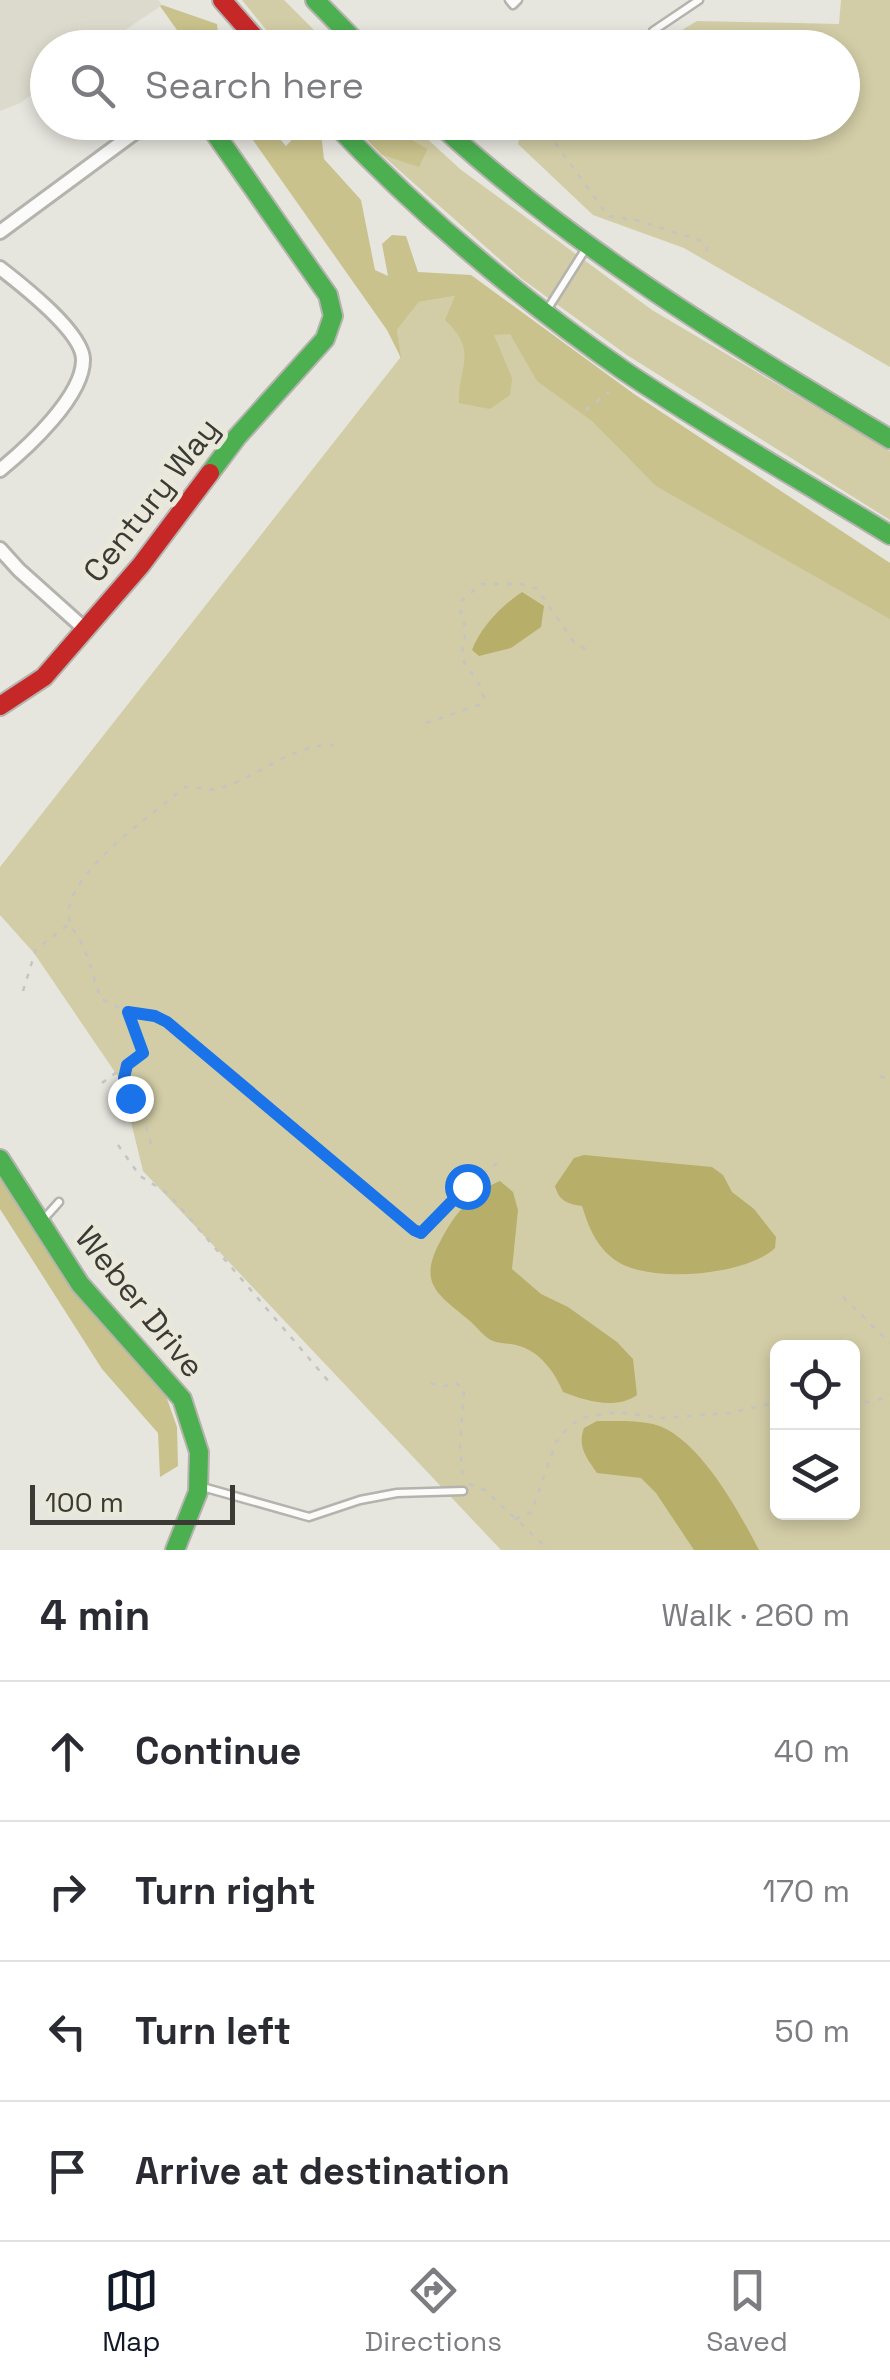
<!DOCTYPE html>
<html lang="en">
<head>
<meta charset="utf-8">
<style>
  :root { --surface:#fff; --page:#f7f7f7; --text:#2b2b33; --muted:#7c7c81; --line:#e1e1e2; --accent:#111827 }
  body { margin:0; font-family:"Space Grotesk",sans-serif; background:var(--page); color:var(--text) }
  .controls { position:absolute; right:30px; bottom:30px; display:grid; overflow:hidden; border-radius:15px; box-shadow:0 5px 15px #0003 }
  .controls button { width:90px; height:90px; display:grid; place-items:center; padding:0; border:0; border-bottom:2px solid var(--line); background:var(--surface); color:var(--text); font:50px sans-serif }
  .scale { position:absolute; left:30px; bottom:25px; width:205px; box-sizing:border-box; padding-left:10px; border:5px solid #3b3a35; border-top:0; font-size:28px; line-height:35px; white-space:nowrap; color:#3b3a35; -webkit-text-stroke:8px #e9e8db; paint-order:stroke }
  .stop { position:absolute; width:30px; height:30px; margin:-22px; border:8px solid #1a73e8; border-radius:50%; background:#fff }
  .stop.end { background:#1a73e8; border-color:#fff; box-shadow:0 2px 10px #0008 }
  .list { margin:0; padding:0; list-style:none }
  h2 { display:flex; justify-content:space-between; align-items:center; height:130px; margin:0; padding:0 40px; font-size:42px }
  h2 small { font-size:32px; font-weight:400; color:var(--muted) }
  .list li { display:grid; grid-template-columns:65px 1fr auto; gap:30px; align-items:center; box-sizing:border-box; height:140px; padding:0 40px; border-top:2px solid var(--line) }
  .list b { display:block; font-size:38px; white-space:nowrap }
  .list em { font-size:32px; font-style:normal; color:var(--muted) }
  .icon { flex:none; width:55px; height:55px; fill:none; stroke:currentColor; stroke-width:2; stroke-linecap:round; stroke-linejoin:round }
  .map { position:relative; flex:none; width:890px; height:1550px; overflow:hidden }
  .search { position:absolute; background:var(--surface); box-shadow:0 5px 15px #0003; left:30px; right:30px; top:30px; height:110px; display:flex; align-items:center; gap:25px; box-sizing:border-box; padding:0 35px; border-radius:55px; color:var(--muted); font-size:38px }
  .sheet { height:690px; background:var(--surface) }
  nav { display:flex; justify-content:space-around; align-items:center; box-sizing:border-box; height:140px; border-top:2px solid var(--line); background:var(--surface); font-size:28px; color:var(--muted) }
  nav a { display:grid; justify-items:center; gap:5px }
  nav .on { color:var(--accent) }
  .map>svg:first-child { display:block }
  .built { fill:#dcdacc }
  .green { fill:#d2cda6; fill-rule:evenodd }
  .forest { fill:#c9c28c }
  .water { fill:#b7ae6a }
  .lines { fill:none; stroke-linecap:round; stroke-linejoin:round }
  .lane-casing { stroke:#b4b3ae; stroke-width:11 }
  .street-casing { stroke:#b4b3ae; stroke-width:18 }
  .fast-casing { stroke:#b4b3ae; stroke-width:22 }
  .jam-casing { stroke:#b4b3ae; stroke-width:22 }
  .path { stroke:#c4c4c2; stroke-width:2.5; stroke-dasharray:5 8; stroke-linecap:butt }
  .lane { stroke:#fbfbfa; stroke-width:6 }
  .street { stroke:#fbfbfa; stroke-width:12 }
  .fast { stroke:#4caf50; stroke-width:18 }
  .jam { stroke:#c62828; stroke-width:18 }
  .route { stroke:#1a73e8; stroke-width:12 }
  .labels { text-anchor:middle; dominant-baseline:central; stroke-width:10; stroke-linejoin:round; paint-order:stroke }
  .street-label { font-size:32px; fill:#3b3a35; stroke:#e9e8db }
</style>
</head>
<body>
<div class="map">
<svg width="890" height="1550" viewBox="0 0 890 1550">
  <rect width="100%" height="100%" fill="#e6e5de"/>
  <polygon class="built" points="0,0 158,0 162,5 100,47 48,48 47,84 20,103 0,111"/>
  <g class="green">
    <polygon points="242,0 284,0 331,47 280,47"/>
    <polygon points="841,0 890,0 890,367 684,248 593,215 518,144 523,123 842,122 842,48 654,47 697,21 839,24"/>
    <polygon points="392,123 410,123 460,169 652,310 890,451 890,520 627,355 522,279 382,155 419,166 428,149 397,131"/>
    <path d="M455 296 890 597V1550H501L143 1171 121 1081 34 953 0 915V867L400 358 397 330 419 302ZM778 1348H852V1512H778Z"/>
  </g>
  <g class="forest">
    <polygon points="162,5 217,24 220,47 189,47 160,6"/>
    <path d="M241 123H266L286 146 306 125 321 133 324 159 361 200 375 270 388 276 382 244 392 235 406 236 418 272 471 275 634 394 890 563V619L656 486 592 421 537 381 510 334 494 335 512 378 510 395 490 409 459 403C458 365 479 352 445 320L455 296 419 302 397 330 401 358 387 330Z"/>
    <polygon points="350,123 392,123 397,131 428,149 419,167 382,155"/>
    <polygon points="0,1175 73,1291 166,1396 177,1427 178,1466 160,1477 158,1433 102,1369 0,1209"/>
  </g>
  <g class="water">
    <path d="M522 592 544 606 541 627 511 648 479 656 472 650C480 628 502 605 522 592Z"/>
    <path d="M584 1155 712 1167 723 1175 732 1192 754 1209 776 1237 775 1248C746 1276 647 1284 615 1260 596 1246 589 1228 582 1206 568 1204 559 1201 555 1186L574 1158Z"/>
    <path d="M500 1181 513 1192 518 1210 512 1269 541 1294 568 1307 617 1342 633 1359 637 1395C616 1410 586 1401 563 1392 555 1372 539 1350 516 1345 509 1343 500 1344 493 1341 485 1338 477 1327 470 1321 437 1294 417 1283 441 1240 455 1213 472 1193 500 1181Z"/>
    <path d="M597 1421C615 1421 635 1420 653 1424 698 1435 739 1512 759 1550H694L656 1493 641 1478 597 1473C587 1458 577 1447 584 1428Z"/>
  </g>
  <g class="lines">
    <defs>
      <g id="lane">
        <polyline points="509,0 513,5 518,0"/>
        <polyline points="653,31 699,0"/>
        <polyline points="547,310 583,253"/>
        <polyline points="41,1222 59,1202"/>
        <polyline points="199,1486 309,1517 360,1500 397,1493 463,1491"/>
      </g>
      <g id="street">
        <polyline points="0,232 149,122"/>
        <path d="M0 268C22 285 82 332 83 359 84 396 27 448 0 470"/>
        <polyline points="0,549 19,570 86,630"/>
      </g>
      <g id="fast">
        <polyline points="315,0 362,48"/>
        <polyline points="207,122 328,295 333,316 325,339 237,437 210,473"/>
        <path d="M333 122C421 215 518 297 623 370 710 429 801 480 890 535"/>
        <path d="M437 122C574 249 731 343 890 439"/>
        <polyline points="0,1159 80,1284 182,1399 199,1452 198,1492 175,1550"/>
      </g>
      <g id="jam">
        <polyline points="222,0 264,48"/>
        <polyline points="0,706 44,677 141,565 210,473"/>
      </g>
    </defs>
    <use href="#lane" class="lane-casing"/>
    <use href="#street" class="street-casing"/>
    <use href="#fast" class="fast-casing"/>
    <use href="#jam" class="jam-casing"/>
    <g class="path">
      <polyline points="540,122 608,216 636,220 702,241 707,247 705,255"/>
      <polyline points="586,410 609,392"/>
      <polyline points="426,723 482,704 484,698 479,684 464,662 462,653 466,630 460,610 462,600 482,584 522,584 537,589 574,642 587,650"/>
      <polyline points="23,991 36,949 68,925"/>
      <polyline points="130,1012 155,1016 167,1022 414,1230 421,1233 467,1186 501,1160"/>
      <polyline points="126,1067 126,1088 143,1114 152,1148"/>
      <polyline points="880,1076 890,1080"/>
      <path d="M102 1083 143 1053 142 1048 127 1012 100 998C95 981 90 962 83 946 79 937 70 928 69 918 63 874 154 814 185 787 195 786 205 791 216 789 258 779 289 744 334 745"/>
      <polyline points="118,1145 140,1176 169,1194 330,1383"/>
      <polyline points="843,1297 890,1343"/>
      <polyline points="431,1383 442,1387 456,1383 464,1389 460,1446 463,1480"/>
      <polyline points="852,1402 872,1402 890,1395"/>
      <polyline points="469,1484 485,1490 549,1550"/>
      <polyline points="515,1519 531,1513 556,1442 569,1426 582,1418 616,1412 663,1418 729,1413 778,1402"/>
    </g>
    <use href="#lane" class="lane"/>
    <use href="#street" class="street"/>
    <use href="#fast" class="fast"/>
    <use href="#jam" class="jam"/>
  </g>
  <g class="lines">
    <polyline class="route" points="130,1098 124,1078 127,1065 143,1053 128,1012 155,1016 167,1022 414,1230 421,1233 467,1186"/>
  </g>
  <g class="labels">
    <g class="street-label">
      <text transform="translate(151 500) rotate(-52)">Century Way</text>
      <text transform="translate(140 1302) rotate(51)">Weber Drive</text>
    </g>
  </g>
</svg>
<div class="controls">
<button><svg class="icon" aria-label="locate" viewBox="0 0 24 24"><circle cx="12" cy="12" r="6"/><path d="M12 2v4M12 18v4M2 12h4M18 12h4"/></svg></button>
<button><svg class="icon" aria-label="layers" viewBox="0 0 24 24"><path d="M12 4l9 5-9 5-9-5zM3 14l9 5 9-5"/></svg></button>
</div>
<div class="scale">100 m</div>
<div class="stop" style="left:467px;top:1186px"></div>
<div class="stop end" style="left:130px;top:1098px"></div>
<div class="search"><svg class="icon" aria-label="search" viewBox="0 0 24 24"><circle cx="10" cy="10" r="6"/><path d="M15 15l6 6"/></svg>Search here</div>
</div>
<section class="sheet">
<h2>4 min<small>Walk · 260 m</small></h2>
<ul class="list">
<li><svg class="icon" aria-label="ahead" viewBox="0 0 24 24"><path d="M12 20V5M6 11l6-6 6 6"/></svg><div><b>Continue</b></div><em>40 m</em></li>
<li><svg class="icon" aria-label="right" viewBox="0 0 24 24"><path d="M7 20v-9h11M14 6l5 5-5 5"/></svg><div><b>Turn right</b></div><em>170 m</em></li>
<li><svg class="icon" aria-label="left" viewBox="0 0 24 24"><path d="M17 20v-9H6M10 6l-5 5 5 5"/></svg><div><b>Turn left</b></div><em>50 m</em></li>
<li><svg class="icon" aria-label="arrive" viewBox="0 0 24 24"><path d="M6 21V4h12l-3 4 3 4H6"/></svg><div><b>Arrive at destination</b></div></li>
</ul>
</section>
<nav>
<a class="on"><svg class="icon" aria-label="map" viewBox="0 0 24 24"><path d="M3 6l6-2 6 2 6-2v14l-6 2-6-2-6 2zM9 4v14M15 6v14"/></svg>Map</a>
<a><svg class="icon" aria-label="directions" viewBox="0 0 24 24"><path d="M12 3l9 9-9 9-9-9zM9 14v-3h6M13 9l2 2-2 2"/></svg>Directions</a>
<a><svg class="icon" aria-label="saved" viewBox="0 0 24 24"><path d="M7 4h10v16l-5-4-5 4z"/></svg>Saved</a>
</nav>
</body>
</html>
